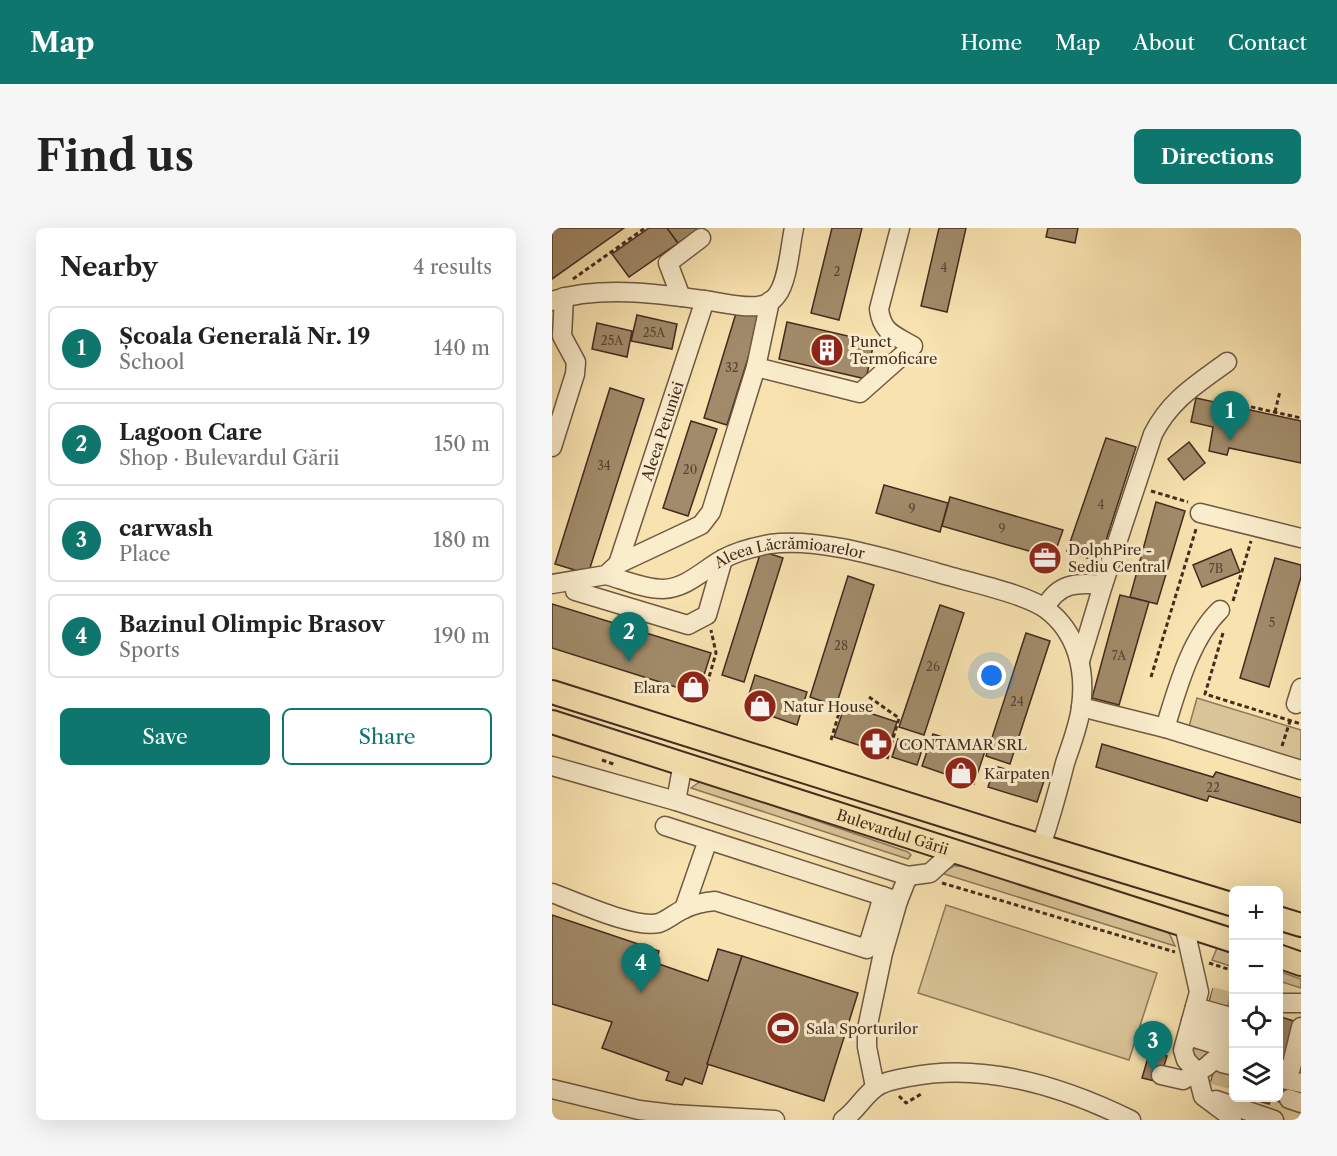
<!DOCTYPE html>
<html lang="en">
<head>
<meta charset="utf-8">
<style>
  :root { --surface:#fff; --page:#f6f6f6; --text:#222; --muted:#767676; --line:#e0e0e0; --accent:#0f766e }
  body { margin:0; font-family:"Libre Caslon Text",serif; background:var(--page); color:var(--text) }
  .controls { position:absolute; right:18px; bottom:18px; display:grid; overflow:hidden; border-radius:9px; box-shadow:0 6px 24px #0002 }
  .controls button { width:54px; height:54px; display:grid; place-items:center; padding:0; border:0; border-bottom:2px solid var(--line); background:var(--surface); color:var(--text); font:30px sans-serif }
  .you { position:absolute; left:440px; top:448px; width:21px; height:21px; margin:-15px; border:4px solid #fff; border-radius:50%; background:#1a73e8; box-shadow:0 0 0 9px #1a73e833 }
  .badge { display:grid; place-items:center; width:39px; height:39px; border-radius:50%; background:var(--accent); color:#fff; font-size:20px; font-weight:700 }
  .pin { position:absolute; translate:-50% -50px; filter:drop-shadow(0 2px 3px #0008) }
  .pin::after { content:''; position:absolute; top:32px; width:21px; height:18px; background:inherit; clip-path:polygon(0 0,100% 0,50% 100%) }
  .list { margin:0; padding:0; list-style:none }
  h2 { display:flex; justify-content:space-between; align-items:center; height:78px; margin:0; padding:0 24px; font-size:26px }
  h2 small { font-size:20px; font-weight:400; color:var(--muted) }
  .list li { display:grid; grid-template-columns:39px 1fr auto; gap:18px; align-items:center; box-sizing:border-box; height:84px; margin:0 12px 12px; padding:0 12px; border:2px solid var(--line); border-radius:9px }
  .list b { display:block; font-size:22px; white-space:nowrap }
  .list p { margin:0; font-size:20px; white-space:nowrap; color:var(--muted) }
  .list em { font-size:20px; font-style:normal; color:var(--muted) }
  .actions { display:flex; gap:12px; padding:18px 24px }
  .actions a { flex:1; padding:14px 0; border:2px solid var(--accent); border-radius:9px; text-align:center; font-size:21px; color:var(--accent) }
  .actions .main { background:var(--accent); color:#fff }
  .icon { flex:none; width:33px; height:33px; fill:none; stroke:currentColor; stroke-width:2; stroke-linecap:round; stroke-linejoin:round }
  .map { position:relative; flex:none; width:749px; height:892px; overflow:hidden; border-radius:9px }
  header { display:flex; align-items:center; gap:36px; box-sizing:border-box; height:84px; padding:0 30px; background:var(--accent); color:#fff }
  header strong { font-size:28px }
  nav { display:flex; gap:33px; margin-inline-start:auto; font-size:21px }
  .intro { display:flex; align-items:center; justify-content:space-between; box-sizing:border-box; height:144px; padding:0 36px }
  h1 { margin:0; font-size:42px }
  .button { padding:15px 27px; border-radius:9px; background:var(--accent); color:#fff; font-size:21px; font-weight:700 }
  main { display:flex; gap:36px; padding:0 36px }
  aside { flex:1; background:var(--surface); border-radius:9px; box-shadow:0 6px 24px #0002 }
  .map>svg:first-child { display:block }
  .green { fill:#d9c497; stroke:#8e785b; stroke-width:1.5 }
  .building { fill:#a18b6a; stroke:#422b1f; stroke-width:1.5 }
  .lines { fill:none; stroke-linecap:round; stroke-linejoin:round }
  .minor-tunnel { stroke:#d4be93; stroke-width:18; stroke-dasharray:18 9; stroke-linecap:butt }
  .minor-casing { stroke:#705943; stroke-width:21 }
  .major-casing { stroke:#422b1f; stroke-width:26 }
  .path { stroke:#422b1f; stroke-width:3; stroke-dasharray:4.5 3; stroke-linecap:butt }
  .minor { stroke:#faedcc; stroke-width:18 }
  .major { stroke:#f8e3b0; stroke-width:22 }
  .labels { text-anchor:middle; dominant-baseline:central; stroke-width:6; stroke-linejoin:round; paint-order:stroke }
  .number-label { font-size:12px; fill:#5a4332 }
  .poi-label { font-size:15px; fill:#422b1f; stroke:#faedcc; text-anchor:start }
  .street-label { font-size:15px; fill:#422b1f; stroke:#faedcc }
</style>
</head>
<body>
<header>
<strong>Map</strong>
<nav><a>Home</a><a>Map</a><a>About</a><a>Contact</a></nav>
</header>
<div class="intro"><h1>Find us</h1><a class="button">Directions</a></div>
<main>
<aside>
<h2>Nearby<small>4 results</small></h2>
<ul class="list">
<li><span class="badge">1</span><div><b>Școala Generală Nr. 19</b><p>School</p></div><em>140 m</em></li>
<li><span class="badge">2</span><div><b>Lagoon Care</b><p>Shop · Bulevardul Gării</p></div><em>150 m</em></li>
<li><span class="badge">3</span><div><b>carwash</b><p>Place</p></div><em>180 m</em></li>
<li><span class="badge">4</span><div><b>Bazinul Olimpic Brasov</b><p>Sports</p></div><em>190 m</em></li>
</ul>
<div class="actions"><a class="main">Save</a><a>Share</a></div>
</aside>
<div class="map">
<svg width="749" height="892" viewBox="0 0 749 892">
  <rect width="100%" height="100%" fill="#f8e3b0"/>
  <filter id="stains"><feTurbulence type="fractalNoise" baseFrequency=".00333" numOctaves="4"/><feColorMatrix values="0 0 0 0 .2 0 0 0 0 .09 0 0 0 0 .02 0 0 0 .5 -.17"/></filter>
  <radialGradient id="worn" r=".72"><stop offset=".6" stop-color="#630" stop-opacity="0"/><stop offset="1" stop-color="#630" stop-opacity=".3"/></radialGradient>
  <g class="green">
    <polygon points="645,470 749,502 749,537 636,502"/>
    <polygon points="149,553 356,624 359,627 356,631 139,560"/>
    <polygon points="402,638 417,638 610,698 617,705 623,718 389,645"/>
    <polygon points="394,677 605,745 577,832 366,765"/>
    <polygon points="665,720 681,726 681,739 660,732"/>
    <polygon points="726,743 749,751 749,760 727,753"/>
  </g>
  <g class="building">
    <polygon points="0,0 72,0 0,51"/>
    <polygon points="97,0 115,0 126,15 77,49 60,26"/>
    <polygon points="115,0 148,0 126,15"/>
    <polygon points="280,0 310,0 287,92 259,85"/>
    <polygon points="387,0 414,0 395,84 369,78"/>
    <polygon points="496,0 526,0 523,15 494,9"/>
    <polygon points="185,82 209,89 175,197 152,190"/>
    <polygon points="85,87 125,96 120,121 79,113"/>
    <polygon points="235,94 322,114 314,151 227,131"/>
    <polygon points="45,95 80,103 75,129 40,121"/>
    <polygon points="58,160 92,171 36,346 3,336"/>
    <polygon points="644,170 749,193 749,235 677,220 675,227 657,223 661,199 639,194"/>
    <polygon points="139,193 165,201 136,288 111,280"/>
    <polygon points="554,210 584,219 547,334 515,323"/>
    <polygon points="637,214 653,235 632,252 616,231"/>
    <polygon points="332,257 396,275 388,304 324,285"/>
    <polygon points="398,269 511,302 501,330 390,298"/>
    <polygon points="604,274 633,283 605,376 578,369"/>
    <polygon points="679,321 688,344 650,359 641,337"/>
    <polygon points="209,323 231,330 192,454 170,447"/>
    <polygon points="723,330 749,337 749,349 717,459 688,450"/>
    <polygon points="296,348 322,357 284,478 258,469"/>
    <polygon points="568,367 597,374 567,477 540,470"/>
    <polygon points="0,376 159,425 146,466 0,420"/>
    <polygon points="388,377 412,385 372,507 347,499"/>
    <polygon points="474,405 498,413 458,536 434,528"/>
    <polygon points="203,447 255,464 245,497 193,479"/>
    <polygon points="293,477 345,494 334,526 282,509"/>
    <polygon points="381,506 433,523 422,556 370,538"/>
    <polygon points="346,511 371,519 365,537 340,529"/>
    <polygon points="550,516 661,549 664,544 749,570 749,595 657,568 655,573 544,539"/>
    <polygon points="443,538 492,553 485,574 436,559"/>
    <polygon points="0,687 107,723 104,735 156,753 166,721 190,728 150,856 133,850 130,857 114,852 117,844 50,820 60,794 0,776"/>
    <polygon points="190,728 306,765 272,873 155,836"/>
    <polygon points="661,761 682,767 682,785 665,838 640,830"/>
    <polygon points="726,788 745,794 731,839 726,837"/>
    <polygon points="598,823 615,828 607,854 590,850"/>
    <polygon points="663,840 682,846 682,860 659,853"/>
    <polygon points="726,860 740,864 736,877 719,871 717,876 697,870 726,870"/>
  </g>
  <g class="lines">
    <g class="minor-tunnel">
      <polyline points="659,768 682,774"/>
      <polyline points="641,825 670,835"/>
      <polyline points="661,847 682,853"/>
    </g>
    <defs>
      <g id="minor">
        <polyline points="129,69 116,35 149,10"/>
        <path d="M0 73C45 58 104 65 151 72 169 74 188 80 206 78 213 77 221 73 225 67 236 53 238 18 242 0"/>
        <path d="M204 139 308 165 361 118C343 107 330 105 327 81L348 0"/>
        <polyline points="0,219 23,146 24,134 10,108 12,69"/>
        <polyline points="648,285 749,310"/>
        <path id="s1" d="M66 336 153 72"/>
        <path id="s2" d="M54 347C72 352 92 361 111 361 135 360 151 342 171 331 185 323 202 319 218 316 268 309 335 331 383 344 411 353 472 365 494 381 525 404 534 442 529 479 527 497 519 517 513 535 506 563 498 591 489 618"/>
        <polyline points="0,356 54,347 66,336 149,297 159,284 204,139 218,73"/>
        <polyline points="23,363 136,397 155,387 171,331"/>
        <path d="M493 380C506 355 525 354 551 357L601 206C619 171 644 157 675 134"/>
        <polyline points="528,433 551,357"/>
        <polyline points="744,476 749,460"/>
        <polyline points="529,479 613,500 749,542"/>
        <path d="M613 500C625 462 638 411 668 382"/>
        <polyline points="0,538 124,573 356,648 378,645 402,623"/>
        <polyline points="124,573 131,535"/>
        <polyline points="113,598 346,673 356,648"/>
        <path d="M0 665C25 674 83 701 107 695 116 692 123 685 132 681 142 676 152 674 163 673L315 721 331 668"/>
        <polyline points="132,681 156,612"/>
        <polyline points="632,697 647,764 631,822 634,832 645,844 651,868 679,889 680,892"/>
        <polyline points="726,775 749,775"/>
        <polyline points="643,779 682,790"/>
        <polyline points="639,793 679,805"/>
        <polyline points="682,797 670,835 682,838"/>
        <polyline points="636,808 675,820"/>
        <polyline points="726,840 733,842 739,840 749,799"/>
        <polyline points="609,847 631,852 654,839 662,832"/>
        <polyline points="726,850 749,855"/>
        <polyline points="323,859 315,819 315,801 331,725 346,673"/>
        <polyline points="0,861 87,882 120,886 223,892"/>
        <polyline points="737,871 749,875"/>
        <polyline points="664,872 722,892"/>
        <path d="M291 892C303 884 311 869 323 860 332 853 346 851 357 849 432 834 512 859 579 892"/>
      </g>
      <g id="major">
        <polyline points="0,464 489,618 682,677"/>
        <path id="s3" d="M0 494 682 713"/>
        <polyline points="726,690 749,697"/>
        <polyline points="726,728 749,736"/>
      </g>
    </defs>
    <use href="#minor" class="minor-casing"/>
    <use href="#major" class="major-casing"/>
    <g class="path">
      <polyline points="21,51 93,0"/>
      <polyline points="677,174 749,190"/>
      <polyline points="723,184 728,163"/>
      <polyline points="599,263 636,274"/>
      <polyline points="681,373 699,313"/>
      <polyline points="671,405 653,466 749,496"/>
      <polyline points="599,449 644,301"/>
      <polyline points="317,469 347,490 335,531"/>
      <polyline points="151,470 164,425 159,402"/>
      <polyline points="279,512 290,475"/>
      <polyline points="730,518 738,493"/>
      <polyline points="50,532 64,537"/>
      <polyline points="390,655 623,724"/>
      <polyline points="657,735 682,743"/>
      <polyline points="347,868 354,875 371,865"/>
    </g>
    <use href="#minor" class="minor"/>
    <use href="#major" class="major"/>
  </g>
  <defs>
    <symbol id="building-disc" viewBox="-11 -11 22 22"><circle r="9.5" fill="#8f2418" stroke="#faedcc"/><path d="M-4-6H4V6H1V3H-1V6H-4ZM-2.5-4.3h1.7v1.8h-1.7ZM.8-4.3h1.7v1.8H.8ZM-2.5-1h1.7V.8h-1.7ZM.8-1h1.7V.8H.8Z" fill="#fff"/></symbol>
    <symbol id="office-disc" viewBox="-11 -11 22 22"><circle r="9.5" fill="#8f2418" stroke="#faedcc"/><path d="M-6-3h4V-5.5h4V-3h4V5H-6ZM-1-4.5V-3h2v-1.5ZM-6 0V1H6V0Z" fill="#fff"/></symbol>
    <symbol id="shop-disc" viewBox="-11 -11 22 22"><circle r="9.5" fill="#8f2418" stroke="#faedcc"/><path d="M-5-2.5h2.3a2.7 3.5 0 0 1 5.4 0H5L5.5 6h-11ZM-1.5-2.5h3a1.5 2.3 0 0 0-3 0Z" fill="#fff"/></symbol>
    <symbol id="pharmacy-disc" viewBox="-11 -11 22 22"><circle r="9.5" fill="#8f2418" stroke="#faedcc"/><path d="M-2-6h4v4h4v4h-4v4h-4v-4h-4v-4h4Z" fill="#fff"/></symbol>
    <symbol id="stadium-disc" viewBox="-11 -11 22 22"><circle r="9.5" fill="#8f2418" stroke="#faedcc"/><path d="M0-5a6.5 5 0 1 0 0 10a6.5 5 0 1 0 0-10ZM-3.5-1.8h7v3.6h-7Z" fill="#fff"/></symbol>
  </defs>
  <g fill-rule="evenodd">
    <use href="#building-disc" x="256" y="103" width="38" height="38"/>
    <use href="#office-disc" x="474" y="311" width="38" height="38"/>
    <use href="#shop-disc" x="122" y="440" width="38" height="38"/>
    <use href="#shop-disc" x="189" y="459" width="38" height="38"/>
    <use href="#pharmacy-disc" x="305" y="497" width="38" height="38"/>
    <use href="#shop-disc" x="390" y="526" width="38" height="38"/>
    <use href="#stadium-disc" x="212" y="781" width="38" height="38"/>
  </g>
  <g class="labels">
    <g class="number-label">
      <text x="392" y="39">4</text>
      <text x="285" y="43">2</text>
      <text x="102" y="104">25A</text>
      <text x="60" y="112">25A</text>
      <text x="180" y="139">32</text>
      <text x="52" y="237">34</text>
      <text x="138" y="241">20</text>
      <text x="549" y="276">4</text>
      <text x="360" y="280">9</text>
      <text x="450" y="300">9</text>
      <text x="664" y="340">7B</text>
      <text x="720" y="394">5</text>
      <text x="289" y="417">28</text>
      <text x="567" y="427">7A</text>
      <text x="381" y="438">26</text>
      <text x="465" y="473">24</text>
      <text x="661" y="559">22</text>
    </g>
    <g class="poi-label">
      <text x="298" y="113">Punct<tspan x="298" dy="17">Termoficare</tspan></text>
      <text x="516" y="321">DolphPire -<tspan x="516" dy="17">Sediu Central</tspan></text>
      <text x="118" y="459" text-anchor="end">Elara</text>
      <text x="231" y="478">Natur House</text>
      <text x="347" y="516">CONTAMAR SRL</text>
      <text x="432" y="545">Karpaten</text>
      <text x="254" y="800">Sala Sporturilor</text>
    </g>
    <g class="street-label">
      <text stroke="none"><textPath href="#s1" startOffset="140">Aleea Petuniei</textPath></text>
      <text stroke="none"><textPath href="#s2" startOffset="195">Aleea Lăcrămioarelor</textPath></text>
      <text stroke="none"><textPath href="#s3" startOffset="358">Bulevardul Gării</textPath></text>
    </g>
  </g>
  <rect width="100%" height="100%" filter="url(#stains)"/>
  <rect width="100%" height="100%" fill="url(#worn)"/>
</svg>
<div class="controls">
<button>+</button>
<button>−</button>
<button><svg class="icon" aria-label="locate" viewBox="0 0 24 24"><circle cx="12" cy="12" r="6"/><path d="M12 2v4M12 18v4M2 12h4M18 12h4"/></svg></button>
<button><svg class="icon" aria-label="layers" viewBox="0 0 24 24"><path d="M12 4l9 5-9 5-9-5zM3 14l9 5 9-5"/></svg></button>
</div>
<div class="you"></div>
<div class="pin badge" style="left:678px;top:213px">1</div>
<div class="pin badge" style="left:77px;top:434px">2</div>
<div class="pin badge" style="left:601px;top:843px">3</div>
<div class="pin badge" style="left:89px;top:765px">4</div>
</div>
</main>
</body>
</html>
